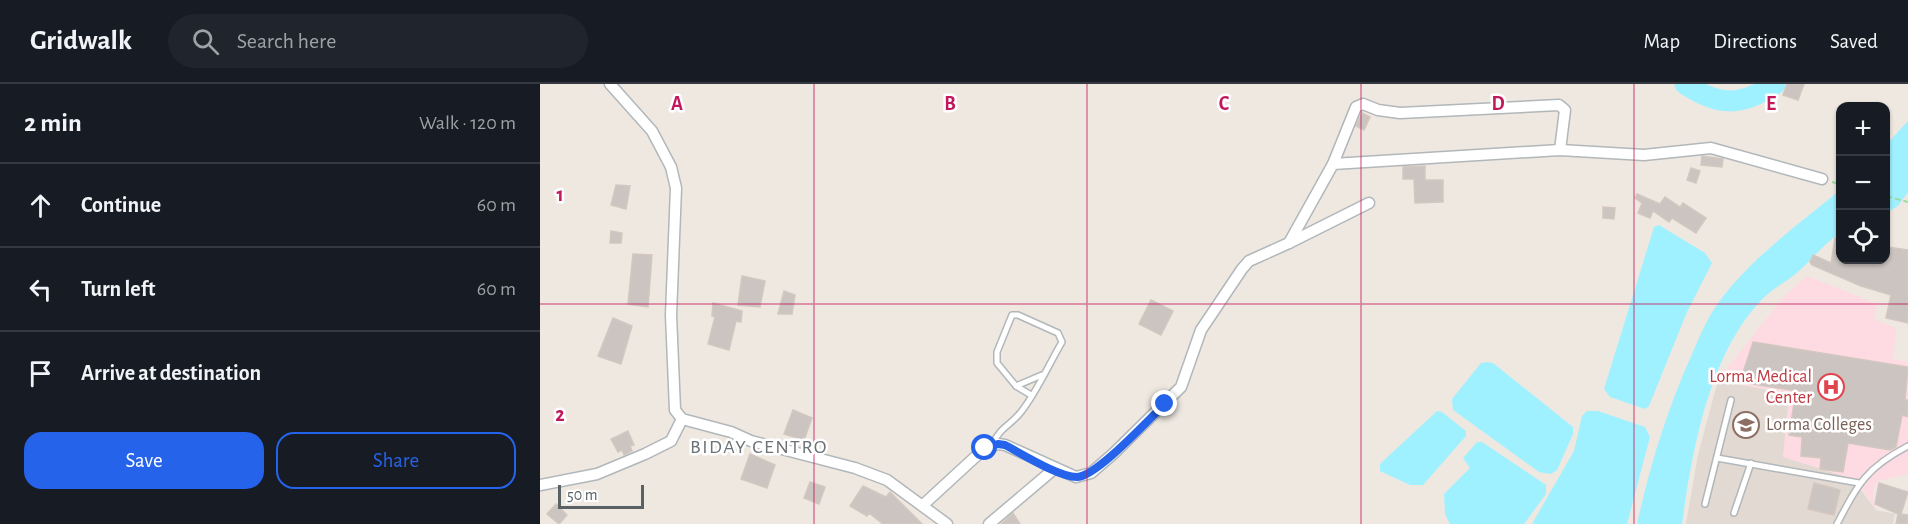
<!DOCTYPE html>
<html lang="en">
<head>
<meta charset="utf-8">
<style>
  :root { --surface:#171b24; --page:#20242c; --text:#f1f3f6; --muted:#9ea1a6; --line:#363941; --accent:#2563eb }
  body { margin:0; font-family:"Alegreya Sans",sans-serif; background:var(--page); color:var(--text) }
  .controls { position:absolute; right:18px; top:18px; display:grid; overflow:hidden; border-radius:12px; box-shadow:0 2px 4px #0004 }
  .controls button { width:54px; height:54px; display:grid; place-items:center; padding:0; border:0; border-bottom:2px solid var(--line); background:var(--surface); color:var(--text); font:30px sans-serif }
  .scale { position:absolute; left:18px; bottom:15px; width:86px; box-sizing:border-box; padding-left:6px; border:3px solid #5a6164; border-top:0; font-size:16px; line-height:21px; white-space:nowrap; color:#5a6164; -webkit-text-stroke:4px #fff; paint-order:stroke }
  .stop { position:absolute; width:18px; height:18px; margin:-14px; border:4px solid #2563eb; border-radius:50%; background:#fff }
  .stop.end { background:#2563eb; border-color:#fff; box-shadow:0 2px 6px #0008 }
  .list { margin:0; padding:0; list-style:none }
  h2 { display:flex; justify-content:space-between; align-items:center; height:78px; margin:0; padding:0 24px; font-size:26px }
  h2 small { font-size:20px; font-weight:400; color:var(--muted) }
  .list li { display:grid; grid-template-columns:39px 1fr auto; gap:18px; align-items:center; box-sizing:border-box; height:84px; padding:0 24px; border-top:2px solid var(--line) }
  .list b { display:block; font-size:22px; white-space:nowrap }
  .list em { font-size:20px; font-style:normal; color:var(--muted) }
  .actions { display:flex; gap:12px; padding:18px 24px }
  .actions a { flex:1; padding:14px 0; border:2px solid var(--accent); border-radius:18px; text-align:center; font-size:21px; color:var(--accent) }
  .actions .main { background:var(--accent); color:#fff }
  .icon { flex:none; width:33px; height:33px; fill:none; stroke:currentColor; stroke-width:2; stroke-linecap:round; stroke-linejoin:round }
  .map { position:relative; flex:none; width:1368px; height:440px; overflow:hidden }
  header { display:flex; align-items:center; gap:36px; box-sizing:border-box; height:84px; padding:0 30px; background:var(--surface); border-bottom:2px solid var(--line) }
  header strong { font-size:28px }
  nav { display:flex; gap:33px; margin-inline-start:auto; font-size:21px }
  .search { width:420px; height:54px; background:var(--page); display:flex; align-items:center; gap:15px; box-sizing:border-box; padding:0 21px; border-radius:33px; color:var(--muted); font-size:22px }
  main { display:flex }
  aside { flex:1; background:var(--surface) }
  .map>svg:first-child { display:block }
  .education { fill:#e1d9d2 }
  .medical { fill:#fedbe2 }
  .water { fill:#a0f1ff }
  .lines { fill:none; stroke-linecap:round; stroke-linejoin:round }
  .river { stroke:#a0f1ff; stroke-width:21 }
  .building { fill:#cbc4c0; stroke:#d4c7bf; stroke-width:1.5 }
  .service-casing { stroke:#b2b7ba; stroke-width:8 }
  .minor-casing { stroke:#b2b7ba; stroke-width:13 }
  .path { stroke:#9edc9c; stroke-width:2; stroke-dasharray:6 3; stroke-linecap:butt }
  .service { stroke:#fff; stroke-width:5 }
  .minor { stroke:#fff; stroke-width:10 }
  .route { stroke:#2563eb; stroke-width:8 }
  .grid { fill:none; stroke:#c2185b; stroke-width:1.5; stroke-opacity:0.55 }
  .labels { text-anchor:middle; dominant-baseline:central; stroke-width:5; stroke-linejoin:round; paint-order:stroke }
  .health-label { font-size:18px; fill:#be3a42; stroke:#fff; text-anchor:end }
  .education-label { font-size:18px; fill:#785e54; stroke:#fff; text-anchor:start }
  .neighbourhood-label { font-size:20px; letter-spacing:1.5px; fill:#6b7376; stroke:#fff }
  .grid-label { font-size:20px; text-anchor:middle; font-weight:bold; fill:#c2185b; stroke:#fff; stroke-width:5; stroke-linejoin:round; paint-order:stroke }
</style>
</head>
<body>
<header>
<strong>Gridwalk</strong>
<div class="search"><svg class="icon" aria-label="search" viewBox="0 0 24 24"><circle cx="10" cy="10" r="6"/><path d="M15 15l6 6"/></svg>Search here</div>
<nav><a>Map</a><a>Directions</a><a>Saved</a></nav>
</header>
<main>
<aside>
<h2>2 min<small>Walk · 120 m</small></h2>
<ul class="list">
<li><svg class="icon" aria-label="ahead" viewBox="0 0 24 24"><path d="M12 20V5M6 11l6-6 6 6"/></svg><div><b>Continue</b></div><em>60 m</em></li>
<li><svg class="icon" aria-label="left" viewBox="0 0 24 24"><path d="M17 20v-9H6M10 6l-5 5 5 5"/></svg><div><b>Turn left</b></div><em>60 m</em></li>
<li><svg class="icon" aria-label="arrive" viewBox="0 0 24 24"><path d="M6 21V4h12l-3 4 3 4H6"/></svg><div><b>Arrive at destination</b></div></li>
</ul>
<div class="actions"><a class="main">Save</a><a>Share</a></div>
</aside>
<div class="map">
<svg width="1368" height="440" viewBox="0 0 1368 440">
  <rect width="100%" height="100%" fill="#eee8e1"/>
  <polygon class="education" points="1178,296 1249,310 1336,426 1355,430 1353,440 1146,440 1158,371"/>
  <polygon class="medical" points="1267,192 1337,220 1334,235 1356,244 1353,275 1368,278 1368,390 1338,397 1334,404 1333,418 1336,426 1316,396 1243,373 1249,310 1178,296 1244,212"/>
  <g class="water">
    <polygon points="1368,37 1368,108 1358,122 1346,129 1346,61"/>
    <path d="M1300 106V149C1285 159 1274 173 1260 186 1251 195 1240 200 1230 208 1170 261 1153 364 1142 440H1097C1110 381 1127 326 1152 270 1160 252 1167 234 1179 218 1211 174 1259 140 1300 106Z"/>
    <polygon points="1119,141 1165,169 1172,179 1147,228 1109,322 1105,325 1070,313 1064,305 1114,143"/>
    <polygon points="947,278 953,279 1033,343 1033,350 1017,386 1011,390 999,388 913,326 912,315 941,279"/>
    <polygon points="897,327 902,328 926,347 926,352 883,401 870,401 840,387 840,380"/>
    <polygon points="1047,327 1058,327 1105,343 1110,353 1087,440 992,440 1034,367 1042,332"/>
    <polygon points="937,358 942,358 1006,401 1006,410 984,440 910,440 905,430 904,410 930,384 923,374"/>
  </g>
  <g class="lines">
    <path class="river" d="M1145 0C1178 22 1201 23 1235 0"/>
  </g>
  <g class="building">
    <polygon points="1247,0 1264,0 1258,16 1243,11"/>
    <polygon points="822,29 830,33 824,46 816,42"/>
    <polygon points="1162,72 1183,75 1182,83 1161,81"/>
    <polygon points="885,82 885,96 903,96 903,118 875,119 874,95 863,95 863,83"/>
    <polygon points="1151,84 1160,87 1156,99 1147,96"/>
    <polygon points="76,101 90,102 86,125 71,121"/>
    <polygon points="1097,110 1120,120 1125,113 1140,123 1143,119 1166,134 1156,149 1132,134 1129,138 1113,127 1110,134 1098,129 1102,119 1095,114"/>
    <polygon points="1063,123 1075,124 1074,135 1063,134"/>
    <polygon points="71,147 82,149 81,159 70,159"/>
    <polygon points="1295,154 1300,154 1300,176 1346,176 1348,163 1368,166 1368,239 1346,234 1351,211 1321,202 1272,181 1270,178 1273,171 1291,179"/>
    <polygon points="93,170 112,171 108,223 88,220"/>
    <polygon points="202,192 225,197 220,223 198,221"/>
    <polygon points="244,207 255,211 252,230 238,230"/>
    <polygon points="611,216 633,227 621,251 599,240"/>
    <polygon points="173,219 202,227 201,238 196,237 189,266 168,260 175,233 172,232"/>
    <polygon points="73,234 92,242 81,280 58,272"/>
    <polygon points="1213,258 1368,283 1365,316 1368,316 1368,333 1362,331 1356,363 1350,366 1308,359 1303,388 1280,385 1281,374 1261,372 1262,353 1249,351 1256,307 1200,298"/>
    <polygon points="253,326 272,334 264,356 244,350"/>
    <polygon points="88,347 94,361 90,362 92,367 84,371 82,366 78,368 71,355"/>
    <polygon points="210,370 235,381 227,404 201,395"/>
    <polygon points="270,398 285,403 279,420 264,414"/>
    <polygon points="1274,399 1300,406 1294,431 1268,425"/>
    <polygon points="1339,399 1368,408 1361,430 1368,431 1367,440 1356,440 1358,430 1335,420"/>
    <polygon points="323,402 346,413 350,408 382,440 343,440 329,429 327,432 310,422"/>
    <polygon points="16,420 27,431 19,440 7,430"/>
    <polygon points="473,429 480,440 461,440"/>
  </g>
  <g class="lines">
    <defs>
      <g id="service">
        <polyline points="476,302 502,291"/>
        <path d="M453 360C459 344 471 341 481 328 497 308 509 280 522 258L518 249 478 231H472L457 268V279L476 302 491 311"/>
        <polyline points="1177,374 1319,399"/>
        <polyline points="1165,420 1191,316"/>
        <polyline points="1194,429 1211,379"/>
        <path d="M1297 440C1318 400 1326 384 1368 362"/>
      </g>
      <g id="minor">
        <polyline points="70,0 112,47 131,83 136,104 131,231 135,326 142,335 191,348 211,357 315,384 347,396 407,440"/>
        <polyline points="793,80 816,23 823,20 838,26 860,29 1019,21 1025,26 1020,66"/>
        <polyline points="749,159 829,119"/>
        <polyline points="0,401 57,390 105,370 131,357 142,335"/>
        <polyline points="383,421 445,364 458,360 465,361 536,393 551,389 573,370 641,303 661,246 702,185 709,177 749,159 793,80 1020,66 1104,71 1171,64 1282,95"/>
        <polyline points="449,440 514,385"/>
      </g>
    </defs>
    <use href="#service" class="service-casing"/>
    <use href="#minor" class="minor-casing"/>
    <g class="path">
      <polyline points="1292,98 1300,100"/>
      <polyline points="1346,112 1368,118"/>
    </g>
    <use href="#service" class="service"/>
    <use href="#minor" class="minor"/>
  </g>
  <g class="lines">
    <path class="route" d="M445 364 458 360 465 361C482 370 519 393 537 393 556 393 609 335 625 320"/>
  </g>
  <path class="grid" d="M274 0V440M547 0V440M821 0V440M1094 0V440M0 220H1368"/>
  <defs>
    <symbol id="hospital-ring" viewBox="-11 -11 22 22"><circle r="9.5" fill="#fff" stroke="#e0444e" stroke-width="1.5"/><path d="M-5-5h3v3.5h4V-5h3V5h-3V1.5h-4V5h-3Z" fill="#e0444e"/></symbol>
    <symbol id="university-ring" viewBox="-11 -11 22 22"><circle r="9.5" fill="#fff" stroke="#8d6e63" stroke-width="1.5"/><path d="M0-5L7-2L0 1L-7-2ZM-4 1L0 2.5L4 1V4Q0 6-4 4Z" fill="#8d6e63"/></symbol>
  </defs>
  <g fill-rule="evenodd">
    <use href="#hospital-ring" x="1276" y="288" width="30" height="30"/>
    <use href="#university-ring" x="1191" y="326" width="30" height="30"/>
  </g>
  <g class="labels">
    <g class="health-label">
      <text x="1272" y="293">Lorma Medical<tspan x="1272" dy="21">Center</tspan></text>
    </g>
    <g class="education-label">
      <text x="1226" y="341">Lorma Colleges</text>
    </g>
    <g class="neighbourhood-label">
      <text x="219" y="363">BIDAY CENTRO</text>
    </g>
  </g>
  <g class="grid-label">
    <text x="137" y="26">A</text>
    <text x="410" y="26">B</text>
    <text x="684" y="26">C</text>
    <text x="958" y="26">D</text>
    <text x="1231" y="26">E</text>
    <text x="20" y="117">1</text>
    <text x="20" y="337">2</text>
  </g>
</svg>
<div class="controls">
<button>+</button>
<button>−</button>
<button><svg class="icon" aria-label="locate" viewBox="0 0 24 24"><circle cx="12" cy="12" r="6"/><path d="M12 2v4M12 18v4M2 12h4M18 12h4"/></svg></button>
</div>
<div class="scale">50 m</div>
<div class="stop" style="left:445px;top:364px"></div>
<div class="stop end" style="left:625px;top:320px"></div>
</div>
</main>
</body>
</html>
